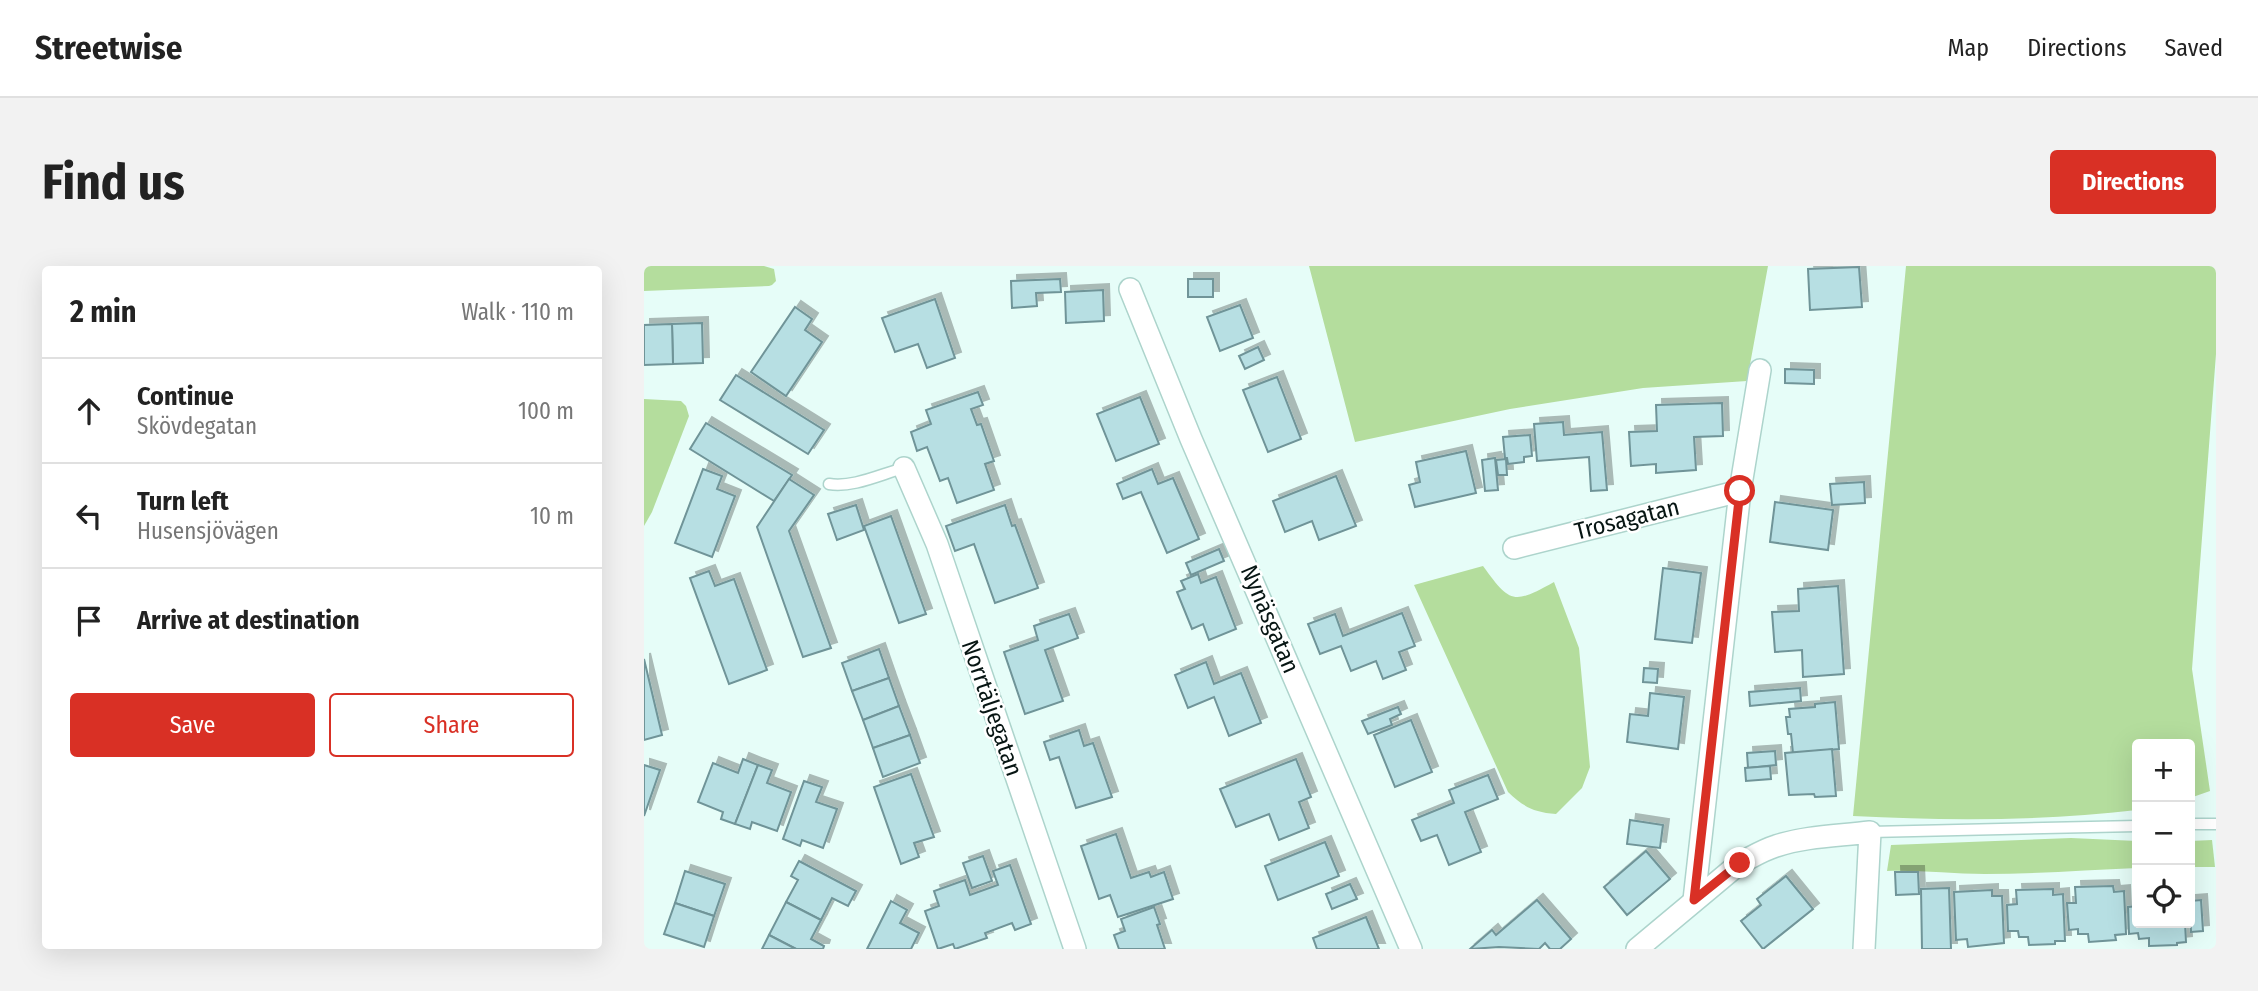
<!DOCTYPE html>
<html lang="en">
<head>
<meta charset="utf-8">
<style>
  :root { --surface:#fff; --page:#f2f2f2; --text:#222; --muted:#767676; --line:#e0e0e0; --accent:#d93025 }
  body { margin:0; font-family:"Fira Sans Condensed",sans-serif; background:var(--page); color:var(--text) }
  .controls { position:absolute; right:21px; bottom:21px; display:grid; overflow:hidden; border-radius:7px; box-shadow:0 7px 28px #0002 }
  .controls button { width:63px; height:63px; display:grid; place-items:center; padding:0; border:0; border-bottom:2px solid var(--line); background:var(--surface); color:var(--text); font:35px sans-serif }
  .stop { position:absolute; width:21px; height:21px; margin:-16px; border:5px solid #d93025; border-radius:50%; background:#fff }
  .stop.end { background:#d93025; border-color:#fff; box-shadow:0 2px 7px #0008 }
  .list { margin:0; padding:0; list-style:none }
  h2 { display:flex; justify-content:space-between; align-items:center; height:91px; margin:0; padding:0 28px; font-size:30px }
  h2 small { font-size:23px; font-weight:400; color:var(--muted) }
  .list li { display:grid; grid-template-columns:46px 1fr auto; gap:21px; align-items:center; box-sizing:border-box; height:105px; padding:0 28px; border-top:2px solid var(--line) }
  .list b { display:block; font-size:26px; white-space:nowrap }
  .list p { margin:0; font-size:23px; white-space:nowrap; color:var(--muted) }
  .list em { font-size:23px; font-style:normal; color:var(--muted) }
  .actions { display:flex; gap:14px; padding:21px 28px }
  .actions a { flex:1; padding:16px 0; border:2px solid var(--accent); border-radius:7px; text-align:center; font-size:24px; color:var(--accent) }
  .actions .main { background:var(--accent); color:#fff }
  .icon { flex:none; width:38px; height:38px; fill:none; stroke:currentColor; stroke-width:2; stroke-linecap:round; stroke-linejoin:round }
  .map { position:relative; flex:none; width:1572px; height:683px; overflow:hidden; border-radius:7px }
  header { display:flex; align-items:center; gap:42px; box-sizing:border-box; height:98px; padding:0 35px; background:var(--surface); border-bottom:2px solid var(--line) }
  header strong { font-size:33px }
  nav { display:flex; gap:38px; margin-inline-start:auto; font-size:24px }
  .intro { display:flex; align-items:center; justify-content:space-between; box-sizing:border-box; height:168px; padding:0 42px }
  h1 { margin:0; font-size:49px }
  .button { padding:18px 32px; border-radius:7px; background:var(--accent); color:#fff; font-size:24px; font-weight:700 }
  main { display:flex; gap:42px; padding:0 42px }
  aside { flex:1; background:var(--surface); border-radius:7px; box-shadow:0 7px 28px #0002 }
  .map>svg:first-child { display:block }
  .green { fill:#b4dd9d }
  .building { fill:#b7dfe3; stroke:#6f9498; stroke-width:2; filter:url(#shadow) }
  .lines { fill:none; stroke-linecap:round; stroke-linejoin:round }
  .service-casing { stroke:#add4cc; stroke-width:13 }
  .minor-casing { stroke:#add4cc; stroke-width:24 }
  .service { stroke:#fff; stroke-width:10 }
  .minor { stroke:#fff; stroke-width:21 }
  .route { stroke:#d93025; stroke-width:9 }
  .labels { text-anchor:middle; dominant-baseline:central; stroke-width:5; stroke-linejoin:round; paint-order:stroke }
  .street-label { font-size:24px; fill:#071513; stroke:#fff }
</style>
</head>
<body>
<header>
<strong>Streetwise</strong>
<nav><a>Map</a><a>Directions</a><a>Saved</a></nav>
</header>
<div class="intro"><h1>Find us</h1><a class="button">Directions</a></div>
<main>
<aside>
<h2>2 min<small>Walk · 110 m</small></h2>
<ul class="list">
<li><svg class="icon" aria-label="ahead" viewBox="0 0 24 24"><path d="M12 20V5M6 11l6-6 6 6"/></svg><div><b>Continue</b><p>Skövdegatan</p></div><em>100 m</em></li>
<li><svg class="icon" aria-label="left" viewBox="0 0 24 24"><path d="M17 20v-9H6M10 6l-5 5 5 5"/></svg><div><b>Turn left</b><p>Husensjövägen</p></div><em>10 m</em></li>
<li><svg class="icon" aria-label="arrive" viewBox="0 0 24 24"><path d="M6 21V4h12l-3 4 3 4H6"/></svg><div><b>Arrive at destination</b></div></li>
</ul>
<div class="actions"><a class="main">Save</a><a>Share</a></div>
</aside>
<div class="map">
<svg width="1572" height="683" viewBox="0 0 1572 683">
  <defs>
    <filter id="shadow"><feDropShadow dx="6" dy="-6" stdDeviation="0" flood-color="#0004"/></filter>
  </defs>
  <rect width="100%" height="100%" fill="#e6fdf8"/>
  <g class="green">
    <polygon points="0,0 120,0 130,3 132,15 128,19 125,20 0,25"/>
    <polygon points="665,0 1124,0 1103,115 999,122 866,143 711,176"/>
    <path d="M1262 0H1572V88L1548 403 1566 525 1546 532V478H1493V544C1399 555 1304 555 1209 550Z"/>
    <polygon points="0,133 37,135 42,140 45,150 8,246 0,260"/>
    <path d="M839 300C866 337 869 339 910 316L935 382 946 501 938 522 912 548C889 546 880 541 864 526L770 319Z"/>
    <path d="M1427 572 1493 575V602C1442 604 1392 608 1341 608 1308 608 1276 604 1243 605L1247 579Z"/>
    <polygon points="1568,574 1571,601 1546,601 1546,575"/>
  </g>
  <g class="building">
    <polygon points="1215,1 1218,41 1166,44 1164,3"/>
    <polygon points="416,13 417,26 392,27 393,40 368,42 367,15"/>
    <rect x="544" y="13" width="25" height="18"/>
    <polygon points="459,24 460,55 422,57 421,26"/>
    <polygon points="291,33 311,92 283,102 274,78 251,86 238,52"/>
    <polygon points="596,39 609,72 576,85 563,51"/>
    <polygon points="151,41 168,53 161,64 178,76 142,130 107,106"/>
    <polygon points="58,57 59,97 29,98 28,58"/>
    <polygon points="28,58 29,98 0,99 0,59"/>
    <polygon points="614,81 620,94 601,103 595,90"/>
    <polygon points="1141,103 1170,104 1170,118 1141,117"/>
    <polygon points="92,109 180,164 164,188 76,134"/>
    <polygon points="633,111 657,173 624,186 599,124"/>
    <polygon points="334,126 339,139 327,143 333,159 337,158 350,195 341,198 350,224 313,237 304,212 296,215 283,181 273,185 267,166 287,158 282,144"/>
    <polygon points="496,131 515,178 472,195 453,148"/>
    <polygon points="1078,137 1079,170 1050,171 1052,204 1012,207 1012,198 987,200 985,166 1013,165 1012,139"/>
    <polygon points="919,156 920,169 958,166 963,224 947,225 945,191 893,195 890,158"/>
    <polygon points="62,157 148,209 130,235 46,183"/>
    <polygon points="886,169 888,190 880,191 880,196 864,198 863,192 861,192 859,171"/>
    <polygon points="822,185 832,227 771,241 765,219 776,216 772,196"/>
    <polygon points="851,192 854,224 841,225 838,194"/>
    <polygon points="862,193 863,209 854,209 852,194"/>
    <polygon points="59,203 78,210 73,223 91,230 68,291 31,277"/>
    <polygon points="508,203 514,218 529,212 555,273 523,287 497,226 479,233 473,218"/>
    <polygon points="692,210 712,260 675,274 668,255 641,266 629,235"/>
    <polygon points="145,213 170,229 145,265 187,382 159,391 113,261"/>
    <polygon points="1220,216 1221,237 1188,239 1186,218"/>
    <polygon points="1131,236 1189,244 1184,284 1126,276"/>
    <polygon points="212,239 220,264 193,274 184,248"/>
    <polygon points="361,239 368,260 371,259 394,322 351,337 330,278 311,285 302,260"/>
    <polygon points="247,250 282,348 255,357 220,260"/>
    <polygon points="575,283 580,295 547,309 542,297"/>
    <polygon points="1019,302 1057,307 1048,377 1011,373"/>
    <polygon points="65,305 71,320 90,313 123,404 85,418 46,312"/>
    <polygon points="554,308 557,317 572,311 592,363 565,374 559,358 548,363 533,326 541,323 537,315"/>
    <polygon points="1194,320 1200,408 1159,411 1158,384 1131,386 1128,346 1155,345 1154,323"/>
    <polygon points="758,347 771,380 755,386 762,404 739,413 732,395 707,405 697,380 676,388 664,358 691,348 699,370"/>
    <polygon points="425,348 434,372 401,384 419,435 381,448 360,386 394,374 390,360"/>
    <polygon points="235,383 245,412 208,425 198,397"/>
    <polygon points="0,393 18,469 0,474"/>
    <polygon points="562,396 570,418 597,407 617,457 585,470 570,431 544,442 531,409"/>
    <polygon points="1000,402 1014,403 1013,417 999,416"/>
    <polygon points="245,412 255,440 219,454 208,425"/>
    <polygon points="1156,422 1157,435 1106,440 1105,426"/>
    <polygon points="1006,427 1040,431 1034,483 983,476 986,448 1004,450"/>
    <polygon points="1191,436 1195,483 1149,487 1147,468 1144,468 1142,451 1146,451 1145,443 1171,441 1171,438"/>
    <polygon points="255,440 266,469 229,482 219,454"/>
    <polygon points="754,441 757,448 746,453 748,459 724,468 718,455"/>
    <polygon points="767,454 788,506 751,521 730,469"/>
    <polygon points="435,464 440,480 449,477 468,531 432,542 415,491 406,494 400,476"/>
    <polygon points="266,469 276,497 239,511 229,482"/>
    <polygon points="1188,483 1192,530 1171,531 1170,528 1145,529 1141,487"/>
    <polygon points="1131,485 1132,499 1104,502 1103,487"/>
    <polygon points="99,493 114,499 91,558 77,553 79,546 54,536 69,497 94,507"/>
    <polygon points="652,493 667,531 655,536 665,562 635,574 625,548 592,561 576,523"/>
    <polygon points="0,499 16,504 0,550"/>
    <polygon points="114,499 128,504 123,517 147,526 133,565 108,556 106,563 91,558"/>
    <polygon points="1126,500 1127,513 1102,515 1101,502"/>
    <polygon points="267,508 290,571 270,577 275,591 257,598 230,521"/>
    <polygon points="844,509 854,533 821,546 837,586 805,599 793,569 777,575 768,554 810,537 805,524"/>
    <polygon points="160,515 178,521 172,536 193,543 179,582 158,574 156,580 139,573"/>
    <polygon points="986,554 1019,559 1016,582 983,578"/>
    <polygon points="472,568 487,612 505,606 507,611 520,606 529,633 474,651 466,629 455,633 437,580"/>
    <polygon points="681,576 695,610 634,634 621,600"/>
    <polygon points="1002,585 1026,613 983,649 960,621"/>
    <polygon points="339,590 348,615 328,622 319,597"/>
    <polygon points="155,595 212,625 204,640 188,632 177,654 142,636 154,614 147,610"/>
    <polygon points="366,599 387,658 371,664 368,657 341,667 343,672 311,683 309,678 294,683 281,645 295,640 290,625 321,614 326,629 354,619 349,605"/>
    <polygon points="41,605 81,618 70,650 31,637"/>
    <polygon points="1251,606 1274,606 1275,628 1252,629"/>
    <polygon points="1142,610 1169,643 1119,683 1097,655 1117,639 1113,633"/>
    <polygon points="706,618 713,633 688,643 682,628"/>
    <polygon points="1469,620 1470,626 1480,625 1482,668 1471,669 1472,674 1445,676 1444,668 1434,668 1434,663 1425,664 1423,637 1432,637 1431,621"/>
    <polygon points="1305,622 1307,683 1278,683 1277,623"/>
    <polygon points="1409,623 1409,629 1419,628 1421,675 1411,675 1411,678 1385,679 1384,671 1375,671 1374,665 1364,665 1363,639 1373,638 1372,624"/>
    <polygon points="1348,624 1348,630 1358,630 1360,677 1324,681 1323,673 1312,674 1310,626"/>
    <polygon points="1492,626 1493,626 1493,657 1541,657 1542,676 1533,677 1533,679 1505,680 1505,672 1495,673 1494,667 1485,668 1484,641 1493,640"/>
    <polygon points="893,634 927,673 916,683 906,683 901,677 895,683 855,681 826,683 848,664 852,669"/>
    <polygon points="1557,634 1559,665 1547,666 1546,635"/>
    <polygon points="247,635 263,644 256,657 275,667 267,683 223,683"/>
    <polygon points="142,636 177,654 167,673 180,680 179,683 152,683 125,669"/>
    <polygon points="31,637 70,650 60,681 20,668"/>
    <polygon points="510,641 516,658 513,659 521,683 475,683 470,669 481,665 477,653"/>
    <polygon points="722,651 735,683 673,683 669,672"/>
    <polygon points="125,669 152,683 118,683"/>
  </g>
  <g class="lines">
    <defs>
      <g id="service">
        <path d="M185 218C209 222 237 208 260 202"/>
        <polyline points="1546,558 1572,558"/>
        <polyline points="1226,566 1493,560"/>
      </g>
      <g id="minor">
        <polyline points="486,23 547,173 767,683"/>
        <polyline points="260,202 293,278 431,683"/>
        <polyline points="870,282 1096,225"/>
        <polyline points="1050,634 1096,225 1116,104"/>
        <path d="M993 683 1096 597C1108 591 1119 584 1132 580 1162 570 1195 570 1226 566L1220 683"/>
      </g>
    </defs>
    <use href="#service" class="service-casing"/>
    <use href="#minor" class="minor-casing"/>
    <use href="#service" class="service"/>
    <use href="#minor" class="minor"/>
  </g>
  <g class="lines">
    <polyline class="route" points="1096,597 1050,634 1096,225"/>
  </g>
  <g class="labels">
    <g class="street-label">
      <text transform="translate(983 253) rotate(-14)">Trosagatan</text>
      <text transform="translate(626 353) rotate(67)">Nynäsgatan</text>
      <text transform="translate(348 442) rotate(71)">Norrtäljegatan</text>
    </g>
  </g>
</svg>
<div class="controls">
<button>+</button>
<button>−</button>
<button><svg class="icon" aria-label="locate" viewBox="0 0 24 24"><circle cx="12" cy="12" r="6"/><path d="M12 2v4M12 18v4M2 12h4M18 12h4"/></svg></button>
</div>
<div class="stop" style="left:1096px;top:225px"></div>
<div class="stop end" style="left:1096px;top:597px"></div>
</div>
</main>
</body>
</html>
